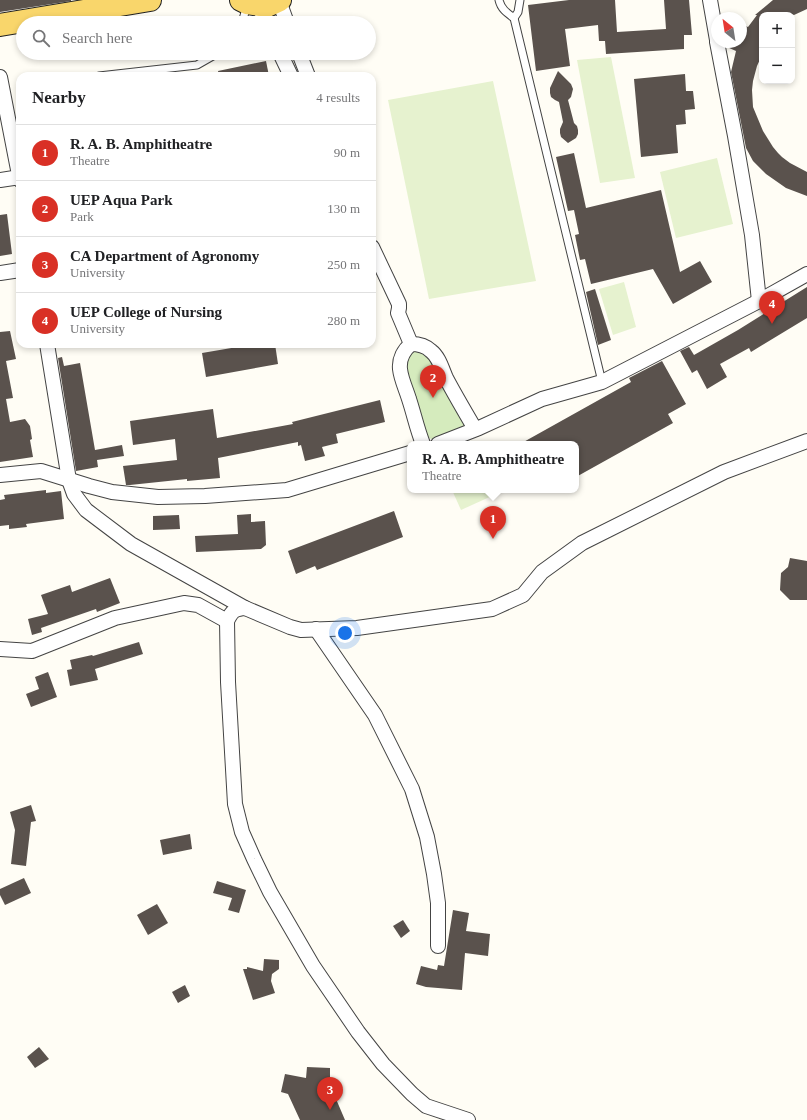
<!DOCTYPE html>
<html lang="en">
<head>
<meta charset="utf-8">
<style>
  :root { --surface:#fff; --page:#f6f6f6; --text:#202124; --muted:#757577; --line:#e0e0e0; --accent:#d93025 }
  body { margin:0; font-family:"Times New Roman",serif; background:var(--page); color:var(--text) }
  .controls { position:absolute; right:12px; top:12px; display:grid; overflow:hidden; border-radius:8px; box-shadow:0 2px 6px #0003 }
  .controls button { width:36px; height:36px; display:grid; place-items:center; padding:0; border:0; border-bottom:1px solid var(--line); background:var(--surface); color:var(--text); font:20px sans-serif }
  .compass { position:absolute; left:711px; top:12px; width:36px; height:36px; border-radius:50%; background:var(--surface); box-shadow:0 2px 6px #0003; rotate:330deg }
  .you { position:absolute; left:345px; top:633px; width:14px; height:14px; margin:-10px; border:3px solid #fff; border-radius:50%; background:#1a73e8; box-shadow:0 0 0 6px #1a73e833 }
  .badge { display:grid; place-items:center; width:26px; height:26px; border-radius:50%; background:var(--accent); color:#fff; font-size:13px; font-weight:700 }
  .pin { position:absolute; translate:-50% -33px; filter:drop-shadow(0 1px 2px #0008) }
  .pin::after { content:''; position:absolute; top:21px; width:14px; height:12px; background:inherit; clip-path:polygon(0 0,100% 0,50% 100%) }
  .popup { position:absolute; left:407px; top:441px; width:172px; height:52px; box-sizing:border-box; display:grid; place-content:center; border-radius:8px; background:var(--surface); filter:drop-shadow(0 1px 3px #0005); font-size:13px; white-space:nowrap; color:var(--muted) }
  .popup b { font-size:15px; color:var(--text) }
  .popup::after { content:''; position:absolute; left:50%; top:100%; margin-left:-8px; border:8px solid transparent; border-top-color:var(--surface) }
  .list { margin:0; padding:0; list-style:none }
  h2 { display:flex; justify-content:space-between; align-items:center; height:52px; margin:0; padding:0 16px; font-size:17px }
  h2 small { font-size:13px; font-weight:400; color:var(--muted) }
  .list li { display:grid; grid-template-columns:26px 1fr auto; gap:12px; align-items:center; box-sizing:border-box; height:56px; padding:0 16px; border-top:1px solid var(--line) }
  .list b { display:block; font-size:15px; white-space:nowrap }
  .list p { margin:0; font-size:13px; white-space:nowrap; color:var(--muted) }
  .list em { font-size:13px; font-style:normal; color:var(--muted) }
  .icon { flex:none; width:22px; height:22px; fill:none; stroke:currentColor; stroke-width:2; stroke-linecap:round; stroke-linejoin:round }
  .map { position:relative; flex:none; width:807px; height:1120px; overflow:hidden }
  .search { position:absolute; background:var(--surface); box-shadow:0 2px 6px #0003; left:16px; top:16px; width:360px; height:44px; display:flex; align-items:center; gap:10px; box-sizing:border-box; padding:0 14px; border-radius:22px; color:var(--muted); font-size:15px }
  .panel { position:absolute; background:var(--surface); box-shadow:0 2px 6px #0003; left:16px; top:72px; width:360px; height:276px; border-radius:12px }
  .map>svg:first-child { display:block }
  .green { fill:#d5ebbd }
  .pitch { fill:#e6f2cf }
  .building { fill:#5a524d }
  .lines { fill:none; stroke-linecap:round; stroke-linejoin:round }
  .lane-casing { stroke:#444; stroke-width:9 }
  .street-casing { stroke:#444; stroke-width:16 }
  .primary-casing { stroke:#222; stroke-width:24 }
  .lane { stroke:#fff; stroke-width:7 }
  .street { stroke:#fff; stroke-width:14 }
  .primary { stroke:#f9d66b; stroke-width:22 }
</style>
</head>
<body>
<div class="map">
<svg width="807" height="1120" viewBox="0 0 807 1120">
  <rect width="100%" height="100%" fill="#fffdf5"/>
  <polygon class="green" points="416,349 432,358 469,426 433,440 428,437 422,426 403,362"/>
  <g class="pitch">
    <polygon points="611,57 635,178 600,183 577,60"/>
    <polygon points="493,81 536,281 429,299 388,100"/>
    <polygon points="717,158 733,224 676,238 660,172"/>
    <polygon points="624,282 636,327 613,335 599,289"/>
    <polygon points="452,490 505,490 461,510"/>
  </g>
  <g class="building">
    <polygon points="0,0 71,0 71,1 0,12"/>
    <polygon points="569,0 615,0 617,32 666,29 664,0 689,0 692,35 684,35 684,49 606,54 605,41 599,41 598,25 565,29 570,66 536,71 528,5"/>
    <polygon points="773,0 807,0 807,9 794,15 762,15 762,55 757,66 753,81 752,90 753,107 763,131 773,147 778,153 782,157 790,163 807,172 807,196 786,188 766,174 753,161 746,148 731,72 736,51 727,47 726,42 741,42 741,24 748,27 757,15 755,15"/>
    <polygon points="266,61 269,76 219,76 218,71"/>
    <polygon points="558,71 571,84 573,89 571,97 568,100 574,123 577,126 578,130 578,134 576,138 568,143 561,137 560,133 560,129 563,122 559,102 555,100 551,97 550,93 550,88"/>
    <polygon points="685,74 686,91 693,91 695,109 685,110 686,124 676,125 678,153 641,157 634,79"/>
    <polygon points="574,153 586,208 661,190 680,272 700,261 712,282 673,304 653,269 591,284 585,259 580,260 575,235 579,234 574,210 568,211 556,157"/>
    <polygon points="7,214 12,254 0,256 0,215"/>
    <polygon points="807,287 807,318 751,352 749,348 720,364 727,377 707,389 697,370 692,373 680,351 689,347 694,355 738,330"/>
    <polygon points="595,289 611,340 598,345 586,292"/>
    <polygon points="10,331 16,359 6,361 13,398 6,399 10,422 25,419 30,426 32,439 30,440 33,457 0,462 0,332"/>
    <polygon points="255,344 275,344 278,364 206,377 202,353"/>
    <polygon points="62,357 64,366 80,363 95,450 122,445 124,456 97,460 98,467 76,471 58,358"/>
    <polygon points="662,361 686,404 668,414 673,423 576,477 576,444 520,444 631,382 629,378"/>
    <polygon points="380,400 385,422 336,434 338,443 322,447 325,456 305,461 301,445 298,446 298,442 218,458 220,478 187,481 187,479 130,485 126,485 123,466 177,460 175,439 133,445 130,421 213,409 217,438 293,424 292,422"/>
    <polygon points="46,490 46,493 61,491 64,519 26,524 27,527 9,529 9,525 0,526 0,500 5,499 4,495"/>
    <polygon points="394,511 403,537 317,570 315,566 296,574 288,551"/>
    <polygon points="251,514 251,522 265,521 266,545 261,549 196,552 195,536 238,534 237,515"/>
    <polygon points="179,515 180,529 153,530 153,516"/>
    <polygon points="790,558 807,561 807,600 790,600 780,590 781,573 788,567"/>
    <polygon points="110,578 120,603 97,612 96,609 41,628 42,632 32,635 28,619 48,614 41,595 70,585 72,592"/>
    <polygon points="139,642 143,654 95,669 98,680 70,686 67,670 72,669 70,660 92,655 93,656"/>
    <polygon points="48,672 57,697 31,707 26,694 39,689 35,677"/>
    <polygon points="31,805 36,821 31,822 26,866 11,864 15,830 10,812"/>
    <polygon points="190,834 192,849 163,855 160,840"/>
    <polygon points="24,878 31,893 5,905 0,895 0,889"/>
    <polygon points="217,881 246,890 239,913 228,910 232,898 213,893"/>
    <polygon points="157,904 168,923 148,935 137,915"/>
    <polygon points="453,910 469,913 466,931 490,934 488,956 465,953 462,990 426,987 416,984 421,966 437,970 438,965 444,966"/>
    <polygon points="403,920 410,931 401,938 393,926"/>
    <polygon points="264,959 279,960 279,969 272,974 271,981 275,993 253,1000 243,969 247,969 247,967 263,971"/>
    <polygon points="185,985 190,996 178,1003 172,992"/>
    <polygon points="39,1047 49,1059 35,1068 27,1057"/>
    <polygon points="307,1067 330,1068 330,1085 345,1120 300,1120 288,1094 281,1092 285,1074 306,1078"/>
  </g>
  <g class="lines">
    <defs>
      <g id="lane">
        <path d="M499 0C501 9 507 13 514 18L602 382"/>
        <polyline points="514,18 518,12 520,0"/>
        <polyline points="242,23 247,5"/>
        <polyline points="99,76 197,65 218,53"/>
      </g>
      <g id="street">
        <polyline points="710,0 717,40"/>
        <polyline points="279,1 287,23"/>
        <polyline points="258,4 266,23"/>
        <polyline points="717,42 735,136 752,235 759,301"/>
        <polyline points="280,53 291,76"/>
        <polyline points="299,53 308,76"/>
        <polyline points="0,77 20,180"/>
        <polyline points="0,180 20,177"/>
        <path d="M372 247 399 304V308L398 313 411 344C404 350 399 359 400 369 401 379 406 389 409 399 414 414 417 429 423 444"/>
        <polyline points="0,273 20,270"/>
        <polyline points="47,344 69,480 74,494 86,510 131,544 245,608 290,627 301,630 357,628 492,609 523,595 542,572 582,543 724,472 807,441"/>
        <path d="M411 344C418 344 426 346 431 351 439 357 442 369 446 378 455 395 465 412 475 429"/>
        <polyline points="438,444 479,428 542,399 602,382 759,301 807,274"/>
        <polyline points="0,475 41,471 89,486 112,492 158,497 205,496 287,490 410,453"/>
        <path d="M245 608C234 609 232 611 227 621L228 682 235 804 242 832 254 859 270 892 313 966 358 1032 383 1064 412 1094 426 1106 468 1120"/>
        <polyline points="316,629 375,715 412,789 427,837 434,874 438,903 438,946"/>
        <polyline points="0,649 32,651 115,618 184,603 198,605 227,621"/>
      </g>
      <g id="primary">
        <polyline points="241,0 247,3 267,6 280,0"/>
        <polyline points="0,25 150,0"/>
      </g>
    </defs>
    <use href="#lane" class="lane-casing"/>
    <use href="#street" class="street-casing"/>
    <use href="#primary" class="primary-casing"/>
    <use href="#lane" class="lane"/>
    <use href="#street" class="street"/>
    <use href="#primary" class="primary"/>
  </g>
</svg>
<div class="controls">
<button>+</button>
<button>−</button>
</div>
<svg class="compass" viewBox="-18 -18 36 36"><path d="M0-13l5 13h-10z" fill="#e53935"/><path d="M0 13l5-13h-10z" fill="#757577"/></svg>
<div class="you"></div>
<div class="pin badge" style="left:493px;top:539px">1</div>
<div class="popup"><b>R. A. B. Amphitheatre</b>Theatre</div>
<div class="pin badge" style="left:433px;top:398px">2</div>
<div class="pin badge" style="left:330px;top:1110px">3</div>
<div class="pin badge" style="left:772px;top:324px">4</div>
<div class="search"><svg class="icon" aria-label="search" viewBox="0 0 24 24"><circle cx="10" cy="10" r="6"/><path d="M15 15l6 6"/></svg>Search here</div>
<section class="panel">
<h2>Nearby<small>4 results</small></h2>
<ul class="list">
<li><span class="badge">1</span><div><b>R. A. B. Amphitheatre</b><p>Theatre</p></div><em>90 m</em></li>
<li><span class="badge">2</span><div><b>UEP Aqua Park</b><p>Park</p></div><em>130 m</em></li>
<li><span class="badge">3</span><div><b>CA Department of Agronomy</b><p>University</p></div><em>250 m</em></li>
<li><span class="badge">4</span><div><b>UEP College of Nursing</b><p>University</p></div><em>280 m</em></li>
</ul>
</section>
</div>
</body>
</html>
